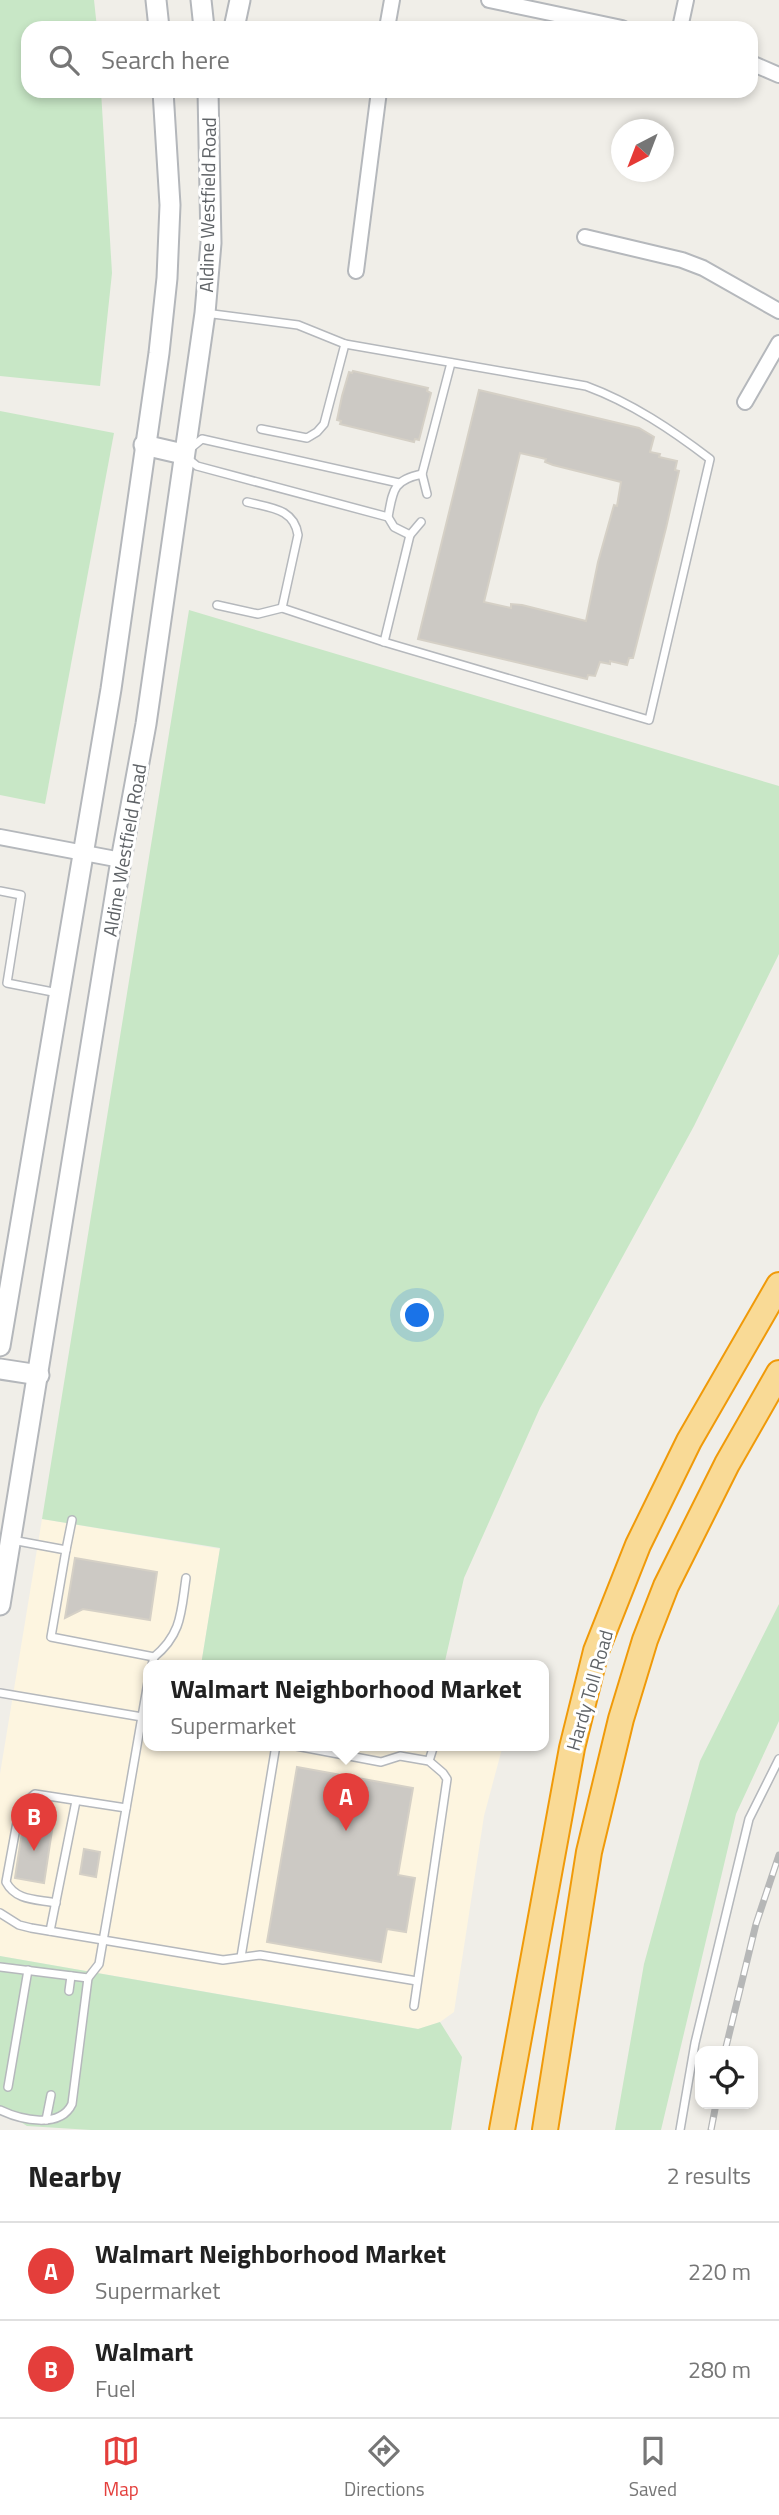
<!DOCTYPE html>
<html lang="en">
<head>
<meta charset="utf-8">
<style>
  :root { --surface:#fff; --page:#f6f6f6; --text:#222; --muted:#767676; --line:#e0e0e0; --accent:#e43e3b }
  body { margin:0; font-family:"Titillium Web",sans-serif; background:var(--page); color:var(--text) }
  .controls { position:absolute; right:21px; bottom:21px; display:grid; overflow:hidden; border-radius:14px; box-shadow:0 4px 10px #0003 }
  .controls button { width:63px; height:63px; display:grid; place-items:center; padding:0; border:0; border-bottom:2px solid var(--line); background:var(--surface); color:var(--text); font:35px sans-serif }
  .compass { position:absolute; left:611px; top:119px; width:63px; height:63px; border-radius:50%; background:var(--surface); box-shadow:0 4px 10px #0003; rotate:222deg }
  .you { position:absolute; left:418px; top:1316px; width:24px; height:24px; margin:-18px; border:5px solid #fff; border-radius:50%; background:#1a73e8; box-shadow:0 0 0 10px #1a73e833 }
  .badge { display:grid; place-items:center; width:46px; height:46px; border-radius:50%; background:var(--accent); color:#fff; font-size:23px; font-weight:700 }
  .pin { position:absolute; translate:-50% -58px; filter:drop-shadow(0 2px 4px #0008) }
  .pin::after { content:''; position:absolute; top:37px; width:24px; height:21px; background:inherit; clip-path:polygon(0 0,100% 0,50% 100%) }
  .popup { position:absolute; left:143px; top:1660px; width:406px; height:91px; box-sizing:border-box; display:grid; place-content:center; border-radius:14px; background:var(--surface); filter:drop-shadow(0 2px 5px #0005); font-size:23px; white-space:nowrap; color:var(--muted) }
  .popup b { font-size:26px; color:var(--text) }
  .popup::after { content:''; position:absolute; left:50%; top:100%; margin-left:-14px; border:14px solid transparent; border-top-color:var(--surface) }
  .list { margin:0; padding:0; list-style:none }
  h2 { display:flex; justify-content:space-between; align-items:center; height:91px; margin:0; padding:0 28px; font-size:30px }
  h2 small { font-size:23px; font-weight:400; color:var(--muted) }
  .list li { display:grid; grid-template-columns:46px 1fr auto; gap:21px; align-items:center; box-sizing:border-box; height:98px; padding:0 28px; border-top:2px solid var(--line) }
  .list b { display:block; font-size:26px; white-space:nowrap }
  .list p { margin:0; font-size:23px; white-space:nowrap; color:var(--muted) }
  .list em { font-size:23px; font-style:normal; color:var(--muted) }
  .icon { flex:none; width:38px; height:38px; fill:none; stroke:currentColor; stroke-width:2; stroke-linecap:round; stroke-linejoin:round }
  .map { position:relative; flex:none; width:779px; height:2130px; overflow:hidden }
  .search { position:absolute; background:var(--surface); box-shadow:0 4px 10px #0003; left:21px; right:21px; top:21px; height:77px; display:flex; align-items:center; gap:18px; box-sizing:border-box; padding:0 24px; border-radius:21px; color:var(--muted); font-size:26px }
  .sheet { height:287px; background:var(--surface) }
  nav { display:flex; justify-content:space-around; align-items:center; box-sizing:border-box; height:98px; border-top:2px solid var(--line); background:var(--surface); font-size:19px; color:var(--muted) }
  nav a { display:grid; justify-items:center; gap:4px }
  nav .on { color:var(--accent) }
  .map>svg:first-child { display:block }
  .commercial { fill:#fdf5e0 }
  .green { fill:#c8e7c6 }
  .building { fill:#ccc9c4; stroke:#d5d0c6; stroke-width:2; fill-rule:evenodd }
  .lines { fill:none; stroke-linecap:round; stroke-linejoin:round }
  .lane-casing { stroke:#b5b8bc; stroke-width:10 }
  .street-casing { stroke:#b5b8bc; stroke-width:18 }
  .secondary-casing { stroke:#b4b7bb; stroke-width:23 }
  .highway-casing { stroke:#f09a09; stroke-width:28 }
  .lane { stroke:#fff; stroke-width:7 }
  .street { stroke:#fff; stroke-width:14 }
  .secondary { stroke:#fff; stroke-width:19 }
  .highway { stroke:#f9da96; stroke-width:24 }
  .rail-casing { stroke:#b6b7b7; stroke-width:7 }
  .rail { stroke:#fff; stroke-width:4.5; stroke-dasharray:13; stroke-linecap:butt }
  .labels { text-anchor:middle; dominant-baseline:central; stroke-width:6; stroke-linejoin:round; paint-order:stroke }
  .street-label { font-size:19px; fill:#5f6367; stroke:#fff }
</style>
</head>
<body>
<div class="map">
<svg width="779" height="2130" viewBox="0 0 779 2130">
  <rect width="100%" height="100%" fill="#f0eee8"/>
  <polygon class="commercial" points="42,1519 220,1549 201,1665 148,1665 148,1745 503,1745 484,1816 454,2012 440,2022 419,2029 0,1956 0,1774"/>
  <g class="green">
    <polygon points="0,0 94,0 97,28 28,28 28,91 101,91 112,273 100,386 0,376"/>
    <polygon points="0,411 114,433 45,804 0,795"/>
    <polygon points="189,610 779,786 779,954 694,1126 540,1408 464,1578 445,1661 411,1661 406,1665 201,1665 220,1548 42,1519"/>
    <polygon points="779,1604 779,1721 736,1814 661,2130 615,2130 644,1964 700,1761"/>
    <polygon points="0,1956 418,2029 440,2022 462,2057 451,2130 91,2130 27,2126 0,2109"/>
  </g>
  <g class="building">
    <polygon points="353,371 428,388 427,391 431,393 419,440 415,439 414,442 340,424 341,421 337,420 342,396 349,372 352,373"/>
    <path d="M479 390 639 428 654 437 650 452 660 454 659 457 677 461 675 470 679 471 666 528 633 658H629L627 665 610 661V664L600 662 595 676 588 675 587 679 418 639ZM520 453 546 459 545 462 553 465 621 482 617 506 614 505 598 562 586 621 522 605 511 604V608L484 602Z"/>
    <polygon points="75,1558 157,1572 150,1620 83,1609 65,1618"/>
    <polygon points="297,1767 413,1788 398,1875 415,1878 406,1932 387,1929 381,1962 267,1942"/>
    <polygon points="24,1819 53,1824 44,1883 15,1878"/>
    <polygon points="84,1849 100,1852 96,1877 80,1874"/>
  </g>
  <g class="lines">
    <defs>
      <g id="lane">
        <path d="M205 313 298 325 345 344 586 386C632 403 672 430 710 459L649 720 384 642 282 608 258 614 217 605"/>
        <polyline points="261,429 307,438 317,432 324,424 345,344"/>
        <polyline points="191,448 202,439 399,483"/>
        <polyline points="187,458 197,466 388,517"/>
        <polyline points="422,474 451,363"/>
        <path d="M247 502C270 508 294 508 298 535L282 608"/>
        <path d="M421 522 410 535 394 527 388 517C393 490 393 480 422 474L427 494"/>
        <polyline points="384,642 410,535"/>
        <polyline points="0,891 21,895 7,983 58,993"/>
        <polyline points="12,1540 66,1550 51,1637 154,1657 152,1665"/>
        <polyline points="66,1550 72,1520"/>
        <path d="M154 1657C182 1634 181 1612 186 1578"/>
        <polyline points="0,1693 148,1718"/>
        <polyline points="291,1745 381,1762 400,1756 429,1761 443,1773 447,1779 414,2006"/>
        <polyline points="429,1761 434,1745"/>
        <path d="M56 1903C36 1899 16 1901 6 1882L20 1806 35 1794 126 1808"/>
        <polyline points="0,1913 19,1925 31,1928 223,1960 260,1955 417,1981"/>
        <polyline points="50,1931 76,1801"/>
        <polyline points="241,1957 276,1745"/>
        <polyline points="0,1967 88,1978 99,1964 148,1682"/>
        <polyline points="69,1991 71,1976"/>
        <polyline points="8,2087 28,1970"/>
        <path d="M0 2110C21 2120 60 2129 72 2104L88 1978"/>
        <polyline points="46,2120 51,2095"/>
        <polyline points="680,2130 695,2043 749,1819 779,1759"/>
      </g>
      <g id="street">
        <polyline points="489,0 622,28"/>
        <polyline points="387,28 392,0"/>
        <polyline points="680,28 686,0"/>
        <polyline points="751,63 779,75"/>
        <polyline points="585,237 682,260 703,268 779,311"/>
        <polyline points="356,271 379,91"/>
        <polyline points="745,402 779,343"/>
        <polyline points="0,837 121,860"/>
      </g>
      <g id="secondary">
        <polyline points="156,0 159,28"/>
        <polyline points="201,0 204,28"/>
        <polyline points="234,28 240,0"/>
        <polyline points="144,445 183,454"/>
        <polyline points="0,1346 111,689 159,353 167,278 170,205 163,91"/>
        <polyline points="0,1369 39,1375"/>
        <polyline points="0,1605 121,860 146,724 205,313 211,243 208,91"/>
      </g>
      <g id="highway">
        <polyline points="502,2130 572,1748 596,1651 638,1545 689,1441 779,1285"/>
        <polyline points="545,2130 589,1852 621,1719 645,1640 666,1586 727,1464 779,1373"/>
      </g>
    </defs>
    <use href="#lane" class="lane-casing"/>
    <use href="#street" class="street-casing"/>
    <use href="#secondary" class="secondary-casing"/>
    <use href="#highway" class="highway-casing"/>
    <use href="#lane" class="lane"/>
    <use href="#street" class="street"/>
    <use href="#secondary" class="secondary"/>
    <use href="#highway" class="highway"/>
    <defs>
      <g id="rail">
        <polyline points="725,2051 756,1924 779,1855"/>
        <polyline points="711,2130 716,2104"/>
      </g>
    </defs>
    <use href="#rail" class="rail-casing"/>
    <use href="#rail" class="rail"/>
  </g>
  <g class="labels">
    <g class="street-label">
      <text transform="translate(207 205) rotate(-89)">Aldine Westfield Road</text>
      <text transform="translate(124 850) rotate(-80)">Aldine Westfield Road</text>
      <text transform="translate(589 1690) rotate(-74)">Hardy Toll Road</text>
    </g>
  </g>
</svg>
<div class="controls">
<button><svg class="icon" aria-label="locate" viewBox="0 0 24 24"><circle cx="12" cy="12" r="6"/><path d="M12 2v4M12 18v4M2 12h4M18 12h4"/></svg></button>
</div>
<svg class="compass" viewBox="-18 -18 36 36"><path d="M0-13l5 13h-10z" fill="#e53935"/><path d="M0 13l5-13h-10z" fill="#767676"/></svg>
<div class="you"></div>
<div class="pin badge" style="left:346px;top:1831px">A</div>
<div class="popup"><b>Walmart Neighborhood Market</b>Supermarket</div>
<div class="pin badge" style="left:34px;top:1851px">B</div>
<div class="search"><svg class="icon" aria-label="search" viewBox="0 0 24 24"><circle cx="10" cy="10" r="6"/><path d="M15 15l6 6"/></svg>Search here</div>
</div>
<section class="sheet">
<h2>Nearby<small>2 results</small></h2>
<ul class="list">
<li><span class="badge">A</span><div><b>Walmart Neighborhood Market</b><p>Supermarket</p></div><em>220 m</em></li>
<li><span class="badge">B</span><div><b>Walmart</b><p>Fuel</p></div><em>280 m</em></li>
</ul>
</section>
<nav>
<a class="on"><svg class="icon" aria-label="map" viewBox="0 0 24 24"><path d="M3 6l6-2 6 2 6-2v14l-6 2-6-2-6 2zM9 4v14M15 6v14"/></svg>Map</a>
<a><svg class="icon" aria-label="directions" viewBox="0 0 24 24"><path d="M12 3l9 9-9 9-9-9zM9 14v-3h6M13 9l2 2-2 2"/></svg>Directions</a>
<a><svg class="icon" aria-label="saved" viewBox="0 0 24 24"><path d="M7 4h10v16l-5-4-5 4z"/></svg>Saved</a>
</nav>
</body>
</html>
